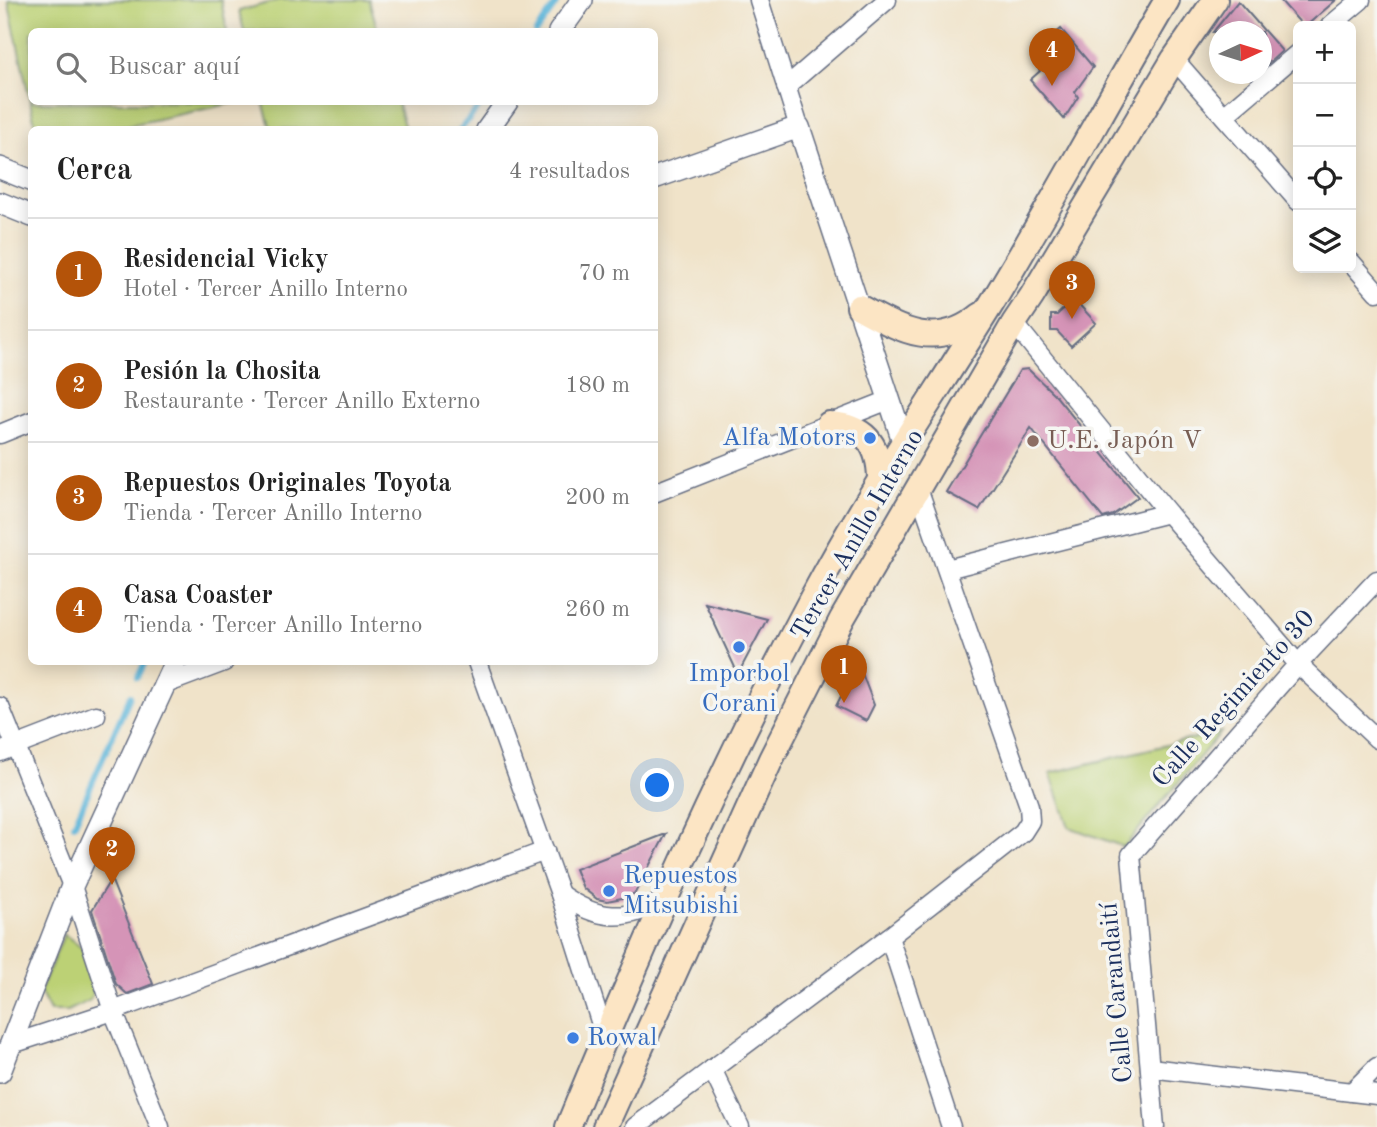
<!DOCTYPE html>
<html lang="es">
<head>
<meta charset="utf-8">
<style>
  :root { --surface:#fff; --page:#f6f6f6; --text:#222; --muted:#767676; --line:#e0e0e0; --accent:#b45309 }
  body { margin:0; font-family:"Old Standard TT",serif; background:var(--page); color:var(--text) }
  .controls { position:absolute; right:21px; top:21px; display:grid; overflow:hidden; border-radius:10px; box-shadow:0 4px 18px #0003 }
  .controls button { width:63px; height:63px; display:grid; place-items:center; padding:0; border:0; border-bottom:2px solid var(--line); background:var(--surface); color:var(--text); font:35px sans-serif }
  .compass { position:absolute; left:1209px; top:21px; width:63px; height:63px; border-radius:50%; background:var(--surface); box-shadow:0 4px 18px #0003; rotate:86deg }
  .you { position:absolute; left:658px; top:786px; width:24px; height:24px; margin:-18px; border:5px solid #fff; border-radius:50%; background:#1a73e8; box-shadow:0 0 0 10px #1a73e833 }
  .badge { display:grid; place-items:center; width:46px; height:46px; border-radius:50%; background:var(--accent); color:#fff; font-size:23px; font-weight:700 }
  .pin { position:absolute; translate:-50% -58px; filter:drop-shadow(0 2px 4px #0008) }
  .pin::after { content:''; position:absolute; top:37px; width:24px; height:21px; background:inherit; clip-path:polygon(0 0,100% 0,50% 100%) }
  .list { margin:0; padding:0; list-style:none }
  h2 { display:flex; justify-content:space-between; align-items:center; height:91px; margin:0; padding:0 28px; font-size:30px }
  h2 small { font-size:23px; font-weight:400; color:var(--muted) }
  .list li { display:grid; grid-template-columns:46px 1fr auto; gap:21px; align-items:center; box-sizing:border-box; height:112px; padding:0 28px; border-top:2px solid var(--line) }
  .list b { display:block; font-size:26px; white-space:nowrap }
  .list p { margin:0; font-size:23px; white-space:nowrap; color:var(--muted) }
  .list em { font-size:23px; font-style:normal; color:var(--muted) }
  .icon { flex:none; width:38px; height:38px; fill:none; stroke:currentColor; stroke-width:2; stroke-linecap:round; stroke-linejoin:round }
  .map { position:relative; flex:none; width:1377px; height:1127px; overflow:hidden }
  .search { position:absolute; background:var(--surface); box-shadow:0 4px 18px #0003; left:28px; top:28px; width:630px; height:77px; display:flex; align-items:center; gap:18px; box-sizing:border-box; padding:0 24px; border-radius:10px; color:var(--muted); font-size:26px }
  .panel { position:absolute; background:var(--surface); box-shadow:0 4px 18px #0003; left:28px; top:126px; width:630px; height:539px; border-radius:10px }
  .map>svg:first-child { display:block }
  .green { fill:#bcd175; stroke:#6c806a; stroke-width:2 }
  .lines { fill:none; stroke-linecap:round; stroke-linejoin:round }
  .stream { stroke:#5ab4d8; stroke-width:6 }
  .building { fill:#d594b7 }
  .minor-casing { stroke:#666e83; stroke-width:21 }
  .tertiary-casing { stroke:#666e83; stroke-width:24 }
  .secondary-casing { stroke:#666e83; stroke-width:28 }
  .minor { stroke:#fff; stroke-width:18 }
  .tertiary { stroke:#fff; stroke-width:21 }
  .secondary { stroke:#fce5c4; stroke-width:24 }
  .shop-dot { fill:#3f7fe0; stroke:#f6f6f2; stroke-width:2.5 }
  .education-dot { fill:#8d6e63; stroke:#f6f6f2; stroke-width:2.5 }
  .labels { text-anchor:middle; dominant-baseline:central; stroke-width:7; stroke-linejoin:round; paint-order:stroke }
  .shop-label { font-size:26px; fill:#366cbe; stroke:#f6f6f2; text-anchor:start }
  .education-label { font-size:26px; fill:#785e54; stroke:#f6f6f2; text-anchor:start }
  .street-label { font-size:26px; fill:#1b2f5e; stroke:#f6f6f2 }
</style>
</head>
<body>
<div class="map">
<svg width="1377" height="1127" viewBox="0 0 1377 1127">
  <rect width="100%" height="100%" fill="#f6f6f2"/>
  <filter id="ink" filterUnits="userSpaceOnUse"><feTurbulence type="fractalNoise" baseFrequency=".0143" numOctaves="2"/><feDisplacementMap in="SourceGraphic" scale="14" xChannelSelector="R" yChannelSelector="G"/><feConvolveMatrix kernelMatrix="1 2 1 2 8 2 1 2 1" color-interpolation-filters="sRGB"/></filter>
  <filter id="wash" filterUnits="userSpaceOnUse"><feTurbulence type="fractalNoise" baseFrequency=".00686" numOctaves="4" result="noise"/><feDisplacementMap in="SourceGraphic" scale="28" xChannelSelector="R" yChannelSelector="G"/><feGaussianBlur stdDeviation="1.57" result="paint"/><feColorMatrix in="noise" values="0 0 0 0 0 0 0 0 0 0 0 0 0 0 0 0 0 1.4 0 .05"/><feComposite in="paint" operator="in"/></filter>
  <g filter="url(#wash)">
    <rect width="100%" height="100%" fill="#f0e3c9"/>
    <g class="green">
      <polygon points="8,0 221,0 227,31 32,32 32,102 238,102 111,129 36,129"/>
      <polygon points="279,0 369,0 378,31 244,31 239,11"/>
      <polygon points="263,102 397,102 405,129 271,129"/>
      <polygon points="1221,732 1124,847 1069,827 1050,773"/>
      <polygon points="64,934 82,948 96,986 90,1000 68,1011 50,1011 40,992"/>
    </g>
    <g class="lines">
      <g class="stream">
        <polyline points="536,32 559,0"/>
        <polyline points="460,130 483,102"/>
        <polyline points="138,677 145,662"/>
        <polyline points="74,825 130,696"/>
      </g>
    </g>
    <g id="blocks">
      <g class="building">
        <polygon points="1280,0 1336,0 1306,26 1303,26"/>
        <polygon points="1238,1 1282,51 1262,69 1262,32 1213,32"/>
        <polygon points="1061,29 1093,67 1075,92 1078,97 1064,119 1030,80 1040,71 1037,66 1045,59 1038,49"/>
        <polygon points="1074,299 1096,323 1071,346 1057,331 1051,331 1051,315 1057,315"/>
        <polygon points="1028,369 1056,396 1138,497 1113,515 1103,518 1031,428 979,510 946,492 1020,370"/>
        <polygon points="705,603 767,619 738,674"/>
        <polygon points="858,663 874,705 866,721 836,706"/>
        <polygon points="666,834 635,893 627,897 607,901 597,899 583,888 575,869"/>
        <polygon points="111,879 153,984 127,994 116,984 92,910"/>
      </g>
    </g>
  </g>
  <g filter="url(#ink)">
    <use href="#blocks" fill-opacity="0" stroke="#666e83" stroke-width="2"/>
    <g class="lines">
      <defs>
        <g id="minor">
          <polyline points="759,0 799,127"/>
          <polyline points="1330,26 1361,0"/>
          <polyline points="1174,59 1298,201"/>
          <polyline points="786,87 887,0"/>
          <polyline points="1224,116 1298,53"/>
          <polyline points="1351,262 1377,292"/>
          <polyline points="1014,323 1168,513 1298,664 1377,739"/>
          <polyline points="0,434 32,421"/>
          <polyline points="654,493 889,400"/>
          <polyline points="947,569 1168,513"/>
          <polyline points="477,662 560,894 605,1037"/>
          <polyline points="163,685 224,662"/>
          <polyline points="0,707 72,886 113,1011 160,1127"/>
          <polyline points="0,752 96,715"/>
          <path d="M560 894C598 921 627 923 666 898"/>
          <polyline points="889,937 951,1127"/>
          <polyline points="9,1045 113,1011 545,851"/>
          <polyline points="1150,1068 1377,1095"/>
          <polyline points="712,1069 740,1127"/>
          <polyline points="1352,1092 1377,1067"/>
          <polyline points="635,1127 889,937 1023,832 1030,821 1029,806 918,488"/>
          <polyline points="1155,1127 1131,855 1298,664 1377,580"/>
        </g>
        <g id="tertiary">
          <polyline points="559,32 582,0"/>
          <polyline points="487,130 507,102"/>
          <polyline points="0,168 32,181"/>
          <polyline points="654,178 799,127 903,441"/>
          <polyline points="0,203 32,216"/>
          <polyline points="0,1072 72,886 175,662"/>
        </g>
        <g id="secondary">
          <path d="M859 307C902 331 937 351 981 315"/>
          <path d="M829 424C864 426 879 443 880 478"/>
          <path d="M568 1127C642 947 721 768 813 596 865 498 928 406 987 311 1050 209 1106 103 1167 0"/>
          <polyline points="605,1127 771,759 842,619 1014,323 1032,296 1174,59 1215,0"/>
        </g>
      </defs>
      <use href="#minor" class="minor-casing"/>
      <use href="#tertiary" class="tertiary-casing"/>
      <use href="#secondary" class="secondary-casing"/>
      <use href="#minor" class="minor"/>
      <use href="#tertiary" class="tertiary"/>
      <use href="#secondary" class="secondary"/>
    </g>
  </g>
  <g class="shop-dot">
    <circle cx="870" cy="438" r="7"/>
    <circle cx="739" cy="647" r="7"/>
    <circle cx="609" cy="891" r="7"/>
    <circle cx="573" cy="1038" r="7"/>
  </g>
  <circle class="education-dot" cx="1033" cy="441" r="7"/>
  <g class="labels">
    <g class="shop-label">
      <text x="856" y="438" text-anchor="end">Alfa Motors</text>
      <text x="739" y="674" text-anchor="middle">Imporbol<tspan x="739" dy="30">Corani</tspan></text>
      <text x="623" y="876">Repuestos<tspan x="623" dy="30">Mitsubishi</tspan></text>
      <text x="587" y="1038">Rowal</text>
    </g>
    <g class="education-label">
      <text x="1047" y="441">U.E. Japón V</text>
    </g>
    <g class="street-label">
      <text transform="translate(858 535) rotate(-60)">Tercer Anillo Interno</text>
      <text transform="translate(1234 699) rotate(-48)">Calle Regimiento 30</text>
      <text transform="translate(1117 993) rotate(-95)">Calle Carandaití</text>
    </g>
  </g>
</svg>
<div class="controls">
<button>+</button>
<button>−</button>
<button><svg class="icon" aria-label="locate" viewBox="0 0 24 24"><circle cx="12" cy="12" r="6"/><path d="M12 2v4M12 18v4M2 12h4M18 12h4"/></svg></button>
<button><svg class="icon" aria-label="layers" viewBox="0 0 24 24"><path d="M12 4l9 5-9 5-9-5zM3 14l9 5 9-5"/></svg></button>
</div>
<svg class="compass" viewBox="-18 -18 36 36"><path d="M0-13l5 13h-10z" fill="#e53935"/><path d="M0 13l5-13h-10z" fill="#767676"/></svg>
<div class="you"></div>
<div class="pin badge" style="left:844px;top:703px">1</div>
<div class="pin badge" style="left:112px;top:885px">2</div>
<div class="pin badge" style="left:1072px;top:319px">3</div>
<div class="pin badge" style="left:1052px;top:86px">4</div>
<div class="search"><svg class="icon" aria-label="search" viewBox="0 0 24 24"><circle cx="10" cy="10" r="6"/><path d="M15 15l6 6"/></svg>Buscar aquí</div>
<section class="panel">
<h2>Cerca<small>4 resultados</small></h2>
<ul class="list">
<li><span class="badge">1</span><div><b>Residencial Vicky</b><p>Hotel · Tercer Anillo Interno</p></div><em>70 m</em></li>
<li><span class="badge">2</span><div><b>Pesión la Chosita</b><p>Restaurante · Tercer Anillo Externo</p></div><em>180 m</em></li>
<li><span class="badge">3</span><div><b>Repuestos Originales Toyota</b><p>Tienda · Tercer Anillo Interno</p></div><em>200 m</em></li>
<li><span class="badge">4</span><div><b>Casa Coaster</b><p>Tienda · Tercer Anillo Interno</p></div><em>260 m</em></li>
</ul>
</section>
</div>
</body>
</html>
